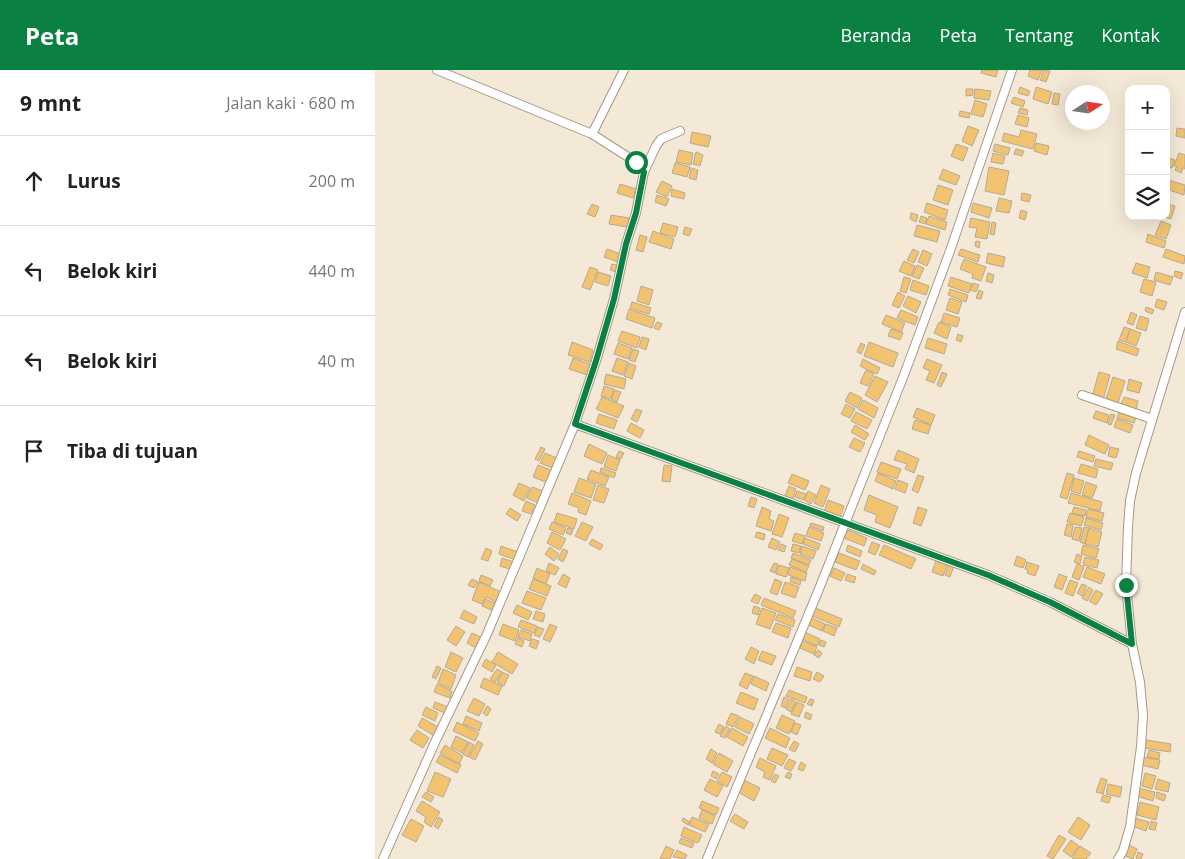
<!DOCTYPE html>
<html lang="id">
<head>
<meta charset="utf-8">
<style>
  :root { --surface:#fff; --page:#f2f2f2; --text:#222; --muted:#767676; --line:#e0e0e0; --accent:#0b8043 }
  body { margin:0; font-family:"Open Sans",sans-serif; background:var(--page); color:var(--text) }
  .controls { position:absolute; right:15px; top:15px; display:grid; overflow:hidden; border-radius:10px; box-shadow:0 5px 20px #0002 }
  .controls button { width:45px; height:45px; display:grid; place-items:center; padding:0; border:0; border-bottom:1px solid var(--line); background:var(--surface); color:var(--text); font:25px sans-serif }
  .compass { position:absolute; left:690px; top:15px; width:45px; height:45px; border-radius:50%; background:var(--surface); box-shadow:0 5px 20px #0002; rotate:78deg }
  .stop { position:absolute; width:15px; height:15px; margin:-11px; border:4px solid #0b8043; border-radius:50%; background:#fff }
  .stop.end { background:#0b8043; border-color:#fff; box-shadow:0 1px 5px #0008 }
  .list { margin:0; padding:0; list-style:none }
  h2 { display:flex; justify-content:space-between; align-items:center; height:65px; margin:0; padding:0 20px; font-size:21px }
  h2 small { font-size:16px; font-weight:400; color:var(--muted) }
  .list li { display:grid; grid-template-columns:32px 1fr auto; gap:15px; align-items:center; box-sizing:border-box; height:90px; padding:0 20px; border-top:1px solid var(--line) }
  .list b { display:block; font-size:19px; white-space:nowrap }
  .list em { font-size:16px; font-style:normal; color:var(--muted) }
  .icon { flex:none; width:28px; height:28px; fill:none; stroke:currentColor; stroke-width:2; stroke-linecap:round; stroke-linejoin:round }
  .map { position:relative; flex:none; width:810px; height:789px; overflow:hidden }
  header { display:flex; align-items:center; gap:30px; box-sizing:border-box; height:70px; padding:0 25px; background:var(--accent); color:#fff }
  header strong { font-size:24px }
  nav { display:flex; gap:28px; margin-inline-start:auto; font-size:18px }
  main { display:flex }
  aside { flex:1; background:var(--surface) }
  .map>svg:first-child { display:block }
  .building { fill:#f2c370; stroke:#b4aa98 }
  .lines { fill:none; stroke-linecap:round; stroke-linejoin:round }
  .minor-casing { stroke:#a59a89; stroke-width:10 }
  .minor { stroke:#fff; stroke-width:8 }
  .route { stroke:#0b8043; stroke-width:6 }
</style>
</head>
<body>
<header>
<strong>Peta</strong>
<nav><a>Beranda</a><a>Peta</a><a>Tentang</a><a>Kontak</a></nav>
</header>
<main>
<aside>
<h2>9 mnt<small>Jalan kaki · 680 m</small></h2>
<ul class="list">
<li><svg class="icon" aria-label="ahead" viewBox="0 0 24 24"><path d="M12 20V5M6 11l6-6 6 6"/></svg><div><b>Lurus</b></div><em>200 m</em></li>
<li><svg class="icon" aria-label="left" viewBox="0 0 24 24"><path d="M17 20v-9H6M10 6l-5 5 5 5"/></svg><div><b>Belok kiri</b></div><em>440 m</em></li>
<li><svg class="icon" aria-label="left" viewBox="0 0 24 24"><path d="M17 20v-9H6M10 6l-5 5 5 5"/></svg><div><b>Belok kiri</b></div><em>40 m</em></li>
<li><svg class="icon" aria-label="arrive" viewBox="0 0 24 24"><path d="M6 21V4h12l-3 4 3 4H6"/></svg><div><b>Tiba di tujuan</b></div></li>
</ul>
</aside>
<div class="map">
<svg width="810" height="789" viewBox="0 0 810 789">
  <rect width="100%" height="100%" fill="#f4e8d6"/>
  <g class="building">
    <polygon points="607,0 623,0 621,7 606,3"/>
    <polygon points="655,0 667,0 663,10 653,6"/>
    <polygon points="669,0 675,1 671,12 665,10"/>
    <polygon points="645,17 655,21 653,26 643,23"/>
    <polygon points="661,17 677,22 673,34 658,29"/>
    <polygon points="591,19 598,19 598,25 591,26"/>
    <polygon points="600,19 616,21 614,30 599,28"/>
    <polygon points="679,23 685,24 683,35 677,34"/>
    <polygon points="639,27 650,31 648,37 636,33"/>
    <polygon points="600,30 612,34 608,47 596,44"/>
    <polygon points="645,38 653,40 652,45 643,43"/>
    <polygon points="585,41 595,43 594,48 584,46"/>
    <polygon points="643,45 654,48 652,57 640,54"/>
    <polygon points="593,56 604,60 597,76 587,71"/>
    <polygon points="802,58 810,59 810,68 801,66"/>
    <polygon points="646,60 662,64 658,79 627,71 629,63 644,67"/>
    <polygon points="317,62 336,66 333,77 315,73"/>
    <polygon points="661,73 674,76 672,85 659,81"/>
    <polygon points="581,74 593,78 588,91 576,86"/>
    <polygon points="620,74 635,78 633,85 618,81"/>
    <polygon points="641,79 649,81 647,86 639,84"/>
    <polygon points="304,80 318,83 316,95 301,92"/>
    <polygon points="321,82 328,85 325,96 318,94"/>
    <polygon points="618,83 630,86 628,94 616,92"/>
    <polygon points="804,83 810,85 810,99 808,98 806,103 800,100 802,96 799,96"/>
    <polygon points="794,88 800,90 797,98 792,97"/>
    <polygon points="300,93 315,97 312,107 297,103"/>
    <polygon points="614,97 634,101 629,125 610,121"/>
    <polygon points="316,98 323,100 321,110 314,108"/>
    <polygon points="568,99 585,106 581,115 564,109"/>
    <polygon points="793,110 810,115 809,125 791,119"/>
    <polygon points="287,111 297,116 292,127 281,122"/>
    <polygon points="245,114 261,119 258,128 242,123"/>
    <polygon points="563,115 578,120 573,135 558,130"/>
    <polygon points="297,119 310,123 309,129 296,126"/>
    <polygon points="647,123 656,125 654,132 646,130"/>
    <polygon points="282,125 294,129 291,136 280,132"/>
    <polygon points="624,128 637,131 634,143 621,141"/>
    <polygon points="552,133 573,140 570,150 549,142"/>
    <polygon points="598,133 617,138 614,148 596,142"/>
    <polygon points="217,134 224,137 220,147 212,144"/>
    <polygon points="791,134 800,136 796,149 786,146 791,146"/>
    <polygon points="646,140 652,142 650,150 644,148"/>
    <polygon points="536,143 543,145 541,152 535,149"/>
    <polygon points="236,145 254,148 252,157 234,154"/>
    <polygon points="546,146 552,148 550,154 544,152"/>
    <polygon points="554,146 572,152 570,160 551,154"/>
    <polygon points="596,148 615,152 612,169 600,167 602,158 594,157"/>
    <polygon points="786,151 796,155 791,169 780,165"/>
    <polygon points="617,152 621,153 619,165 615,164"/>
    <polygon points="288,153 303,157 300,167 285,163"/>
    <polygon points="542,155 565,161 562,172 539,166"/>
    <polygon points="310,157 317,159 314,166 308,164"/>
    <polygon points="278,161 299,169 296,179 274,172"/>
    <polygon points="773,164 791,171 789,178 771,172"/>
    <polygon points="265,165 272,167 268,182 261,180"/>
    <polygon points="601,171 605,172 604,178 600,176"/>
    <polygon points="232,179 246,184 243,192 229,187"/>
    <polygon points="538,179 544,182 539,193 532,190"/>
    <polygon points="586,179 605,185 603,192 583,185"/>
    <polygon points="791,179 810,186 809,194 788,187"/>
    <polygon points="548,180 557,184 552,196 543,192"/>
    <polygon points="613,183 630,187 628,197 611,193"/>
    <polygon points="589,189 611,197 606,211 597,208 598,204 585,199"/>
    <polygon points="529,191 540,196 536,206 524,201"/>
    <polygon points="761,193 775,197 772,208 757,203"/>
    <polygon points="237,194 245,196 244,203 235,200"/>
    <polygon points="542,195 549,198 544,209 537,206"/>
    <polygon points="215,197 223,200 215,220 207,217"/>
    <polygon points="800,201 808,203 806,209 799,206"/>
    <polygon points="223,202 236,206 233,216 220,212"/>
    <polygon points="781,202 798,207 795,215 779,210"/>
    <polygon points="613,203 619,205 617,213 611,211"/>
    <polygon points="529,207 536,209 531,223 525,221"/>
    <polygon points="576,207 597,214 594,223 573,216"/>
    <polygon points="769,209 781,212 777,226 765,222"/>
    <polygon points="538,210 554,216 551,225 535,220"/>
    <polygon points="598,213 604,215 601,222 595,220"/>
    <polygon points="266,216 278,220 274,235 262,231"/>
    <polygon points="575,219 593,225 591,232 573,225"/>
    <polygon points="604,220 608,222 606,229 601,228"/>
    <polygon points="523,222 530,226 524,238 517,235"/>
    <polygon points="533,226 546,232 541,243 528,236"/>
    <polygon points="575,228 587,232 583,244 571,240"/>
    <polygon points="782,229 792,232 789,240 780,237"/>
    <polygon points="257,232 276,238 274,244 255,238"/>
    <polygon points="771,237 779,240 777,244 770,241"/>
    <polygon points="254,239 280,248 277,258 251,249"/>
    <polygon points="526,240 543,247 540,255 522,248"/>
    <polygon points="756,242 762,245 758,255 752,253"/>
    <polygon points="569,243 585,248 582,257 566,252"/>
    <polygon points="511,245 530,253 526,262 507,254"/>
    <polygon points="765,246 774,249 771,261 761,258"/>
    <polygon points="282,252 287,254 284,260 279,258"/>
    <polygon points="564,252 576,257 572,269 559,263"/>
    <polygon points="749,257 755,259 751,272 744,270"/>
    <polygon points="516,259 528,263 525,270 513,266"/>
    <polygon points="755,259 766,263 761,276 751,272"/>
    <polygon points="247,261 265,267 262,278 243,271"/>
    <polygon points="583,264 588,266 586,272 581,270"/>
    <polygon points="267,267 274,269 271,280 264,277"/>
    <polygon points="553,268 572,274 569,284 550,278"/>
    <polygon points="743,271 764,279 762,286 741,279"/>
    <polygon points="197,272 218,280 215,292 193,285"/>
    <polygon points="494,272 523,283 518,297 489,286"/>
    <polygon points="243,273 257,278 253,289 239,284"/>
    <polygon points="486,273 490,275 486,284 482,282"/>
    <polygon points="258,279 264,281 260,292 254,290"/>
    <polygon points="198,288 215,294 212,305 194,299"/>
    <polygon points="242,288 253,292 248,305 237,301"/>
    <polygon points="488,289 505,298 502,304 485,296"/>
    <polygon points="552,289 567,295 559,313 551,310 555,301 548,298"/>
    <polygon points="254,293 261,296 257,309 249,306"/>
    <polygon points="491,300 499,304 493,316 485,313"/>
    <polygon points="567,302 572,304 566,317 562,315"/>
    <polygon points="724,302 735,305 728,330 717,327"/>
    <polygon points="231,304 251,309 249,319 229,314"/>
    <polygon points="500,306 513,312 502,332 490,325"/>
    <polygon points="738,307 750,311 743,333 731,329"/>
    <polygon points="754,309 767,313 764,323 752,320"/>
    <polygon points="229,316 239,319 236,329 226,326"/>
    <polygon points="240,320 246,322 242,332 236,329"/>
    <polygon points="475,322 487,328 482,338 470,331"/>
    <polygon points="227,327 249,336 243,348 221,339"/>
    <polygon points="749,327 763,331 761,340 746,335"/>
    <polygon points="488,330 503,338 499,348 483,339"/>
    <polygon points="471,334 480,339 475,348 466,344"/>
    <polygon points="542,338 560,345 556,355 538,347"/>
    <polygon points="261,339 267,341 262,352 256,349"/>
    <polygon points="721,341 734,345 732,353 718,348"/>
    <polygon points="481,342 497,350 492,359 476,351"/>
    <polygon points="744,342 761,348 759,353 742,348"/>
    <polygon points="224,344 242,350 239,359 221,353"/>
    <polygon points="736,344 740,345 736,355 733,354"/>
    <polygon points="742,349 758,355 755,363 739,357"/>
    <polygon points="540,350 556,355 553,364 537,359"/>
    <polygon points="256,353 269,360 265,368 252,361"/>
    <polygon points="480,355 494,364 490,370 476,362"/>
    <polygon points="714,365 734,375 730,384 710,375"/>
    <polygon points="479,368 490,373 485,382 474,377"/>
    <polygon points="214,374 232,383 227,394 209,386"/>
    <polygon points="166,377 170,379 164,391 160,389"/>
    <polygon points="735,377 744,379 741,388 733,386"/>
    <polygon points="523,380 544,389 539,403 530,399 532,394 519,390"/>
    <polygon points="244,381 249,383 246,389 241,387"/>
    <polygon points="704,381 720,386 718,392 702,387"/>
    <polygon points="170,383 184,389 180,399 165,393"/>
    <polygon points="233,385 245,390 241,401 229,397"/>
    <polygon points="721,389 738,393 736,400 719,396"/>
    <polygon points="506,392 526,399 522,409 502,402"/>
    <polygon points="706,394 723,399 721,408 703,403"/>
    <polygon points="163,395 178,401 173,413 158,407"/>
    <polygon points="289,395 297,396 295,412 287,411"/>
    <polygon points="226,398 241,403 239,408 225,402"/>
    <polygon points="216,400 234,407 230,416 212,409"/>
    <polygon points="503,403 521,411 518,419 500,411"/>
    <polygon points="692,403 699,405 692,429 685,427"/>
    <polygon points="417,404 434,411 430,420 413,413"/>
    <polygon points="543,405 549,407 543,423 537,420"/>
    <polygon points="204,408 221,414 216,428 199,422"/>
    <polygon points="699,408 709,411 705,424 696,421"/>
    <polygon points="523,410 533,414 530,423 520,419"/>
    <polygon points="711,412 722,416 717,428 707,425"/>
    <polygon points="144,413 155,418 149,431 138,425"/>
    <polygon points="223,415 234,419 229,433 218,430"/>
    <polygon points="446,415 455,419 448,437 439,433"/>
    <polygon points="414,416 421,419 417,431 409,428"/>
    <polygon points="157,417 168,421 163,433 152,428"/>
    <polygon points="422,421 431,424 429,430 420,427"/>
    <polygon points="433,421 441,425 436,434 429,430"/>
    <polygon points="197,423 216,431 211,445 203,442 204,438 193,434"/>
    <polygon points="696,423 727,432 725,441 693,433"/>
    <polygon points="494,425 523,437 515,458 500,452 502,445 489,440"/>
    <polygon points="376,427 382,429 379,438 373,436"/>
    <polygon points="453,430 469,436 465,447 449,442"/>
    <polygon points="151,431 160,435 156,444 147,441"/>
    <polygon points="387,437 396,441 394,449 399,451 396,461 381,456"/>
    <polygon points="543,437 552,440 546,456 538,453"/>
    <polygon points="699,437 711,440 710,446 697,443"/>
    <polygon points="135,438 146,445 142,451 131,444"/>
    <polygon points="713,439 729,443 727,451 711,447"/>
    <polygon points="182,443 202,449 199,459 179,452"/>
    <polygon points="695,443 709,447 706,456 692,452"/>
    <polygon points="404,444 414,448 407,467 397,464"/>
    <polygon points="711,448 728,453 726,460 709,455"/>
    <polygon points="177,452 191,458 188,465 174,459"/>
    <polygon points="207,452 218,457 211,471 200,466"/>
    <polygon points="436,453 449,457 448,461 435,456"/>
    <polygon points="692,454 698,455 696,467 689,465"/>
    <polygon points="434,457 449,463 446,471 431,466"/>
    <polygon points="700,457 707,458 704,471 697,469"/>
    <polygon points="709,457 714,458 710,474 705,472"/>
    <polygon points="193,458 198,460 196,465 191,463"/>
    <polygon points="714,458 727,462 723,477 710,474"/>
    <polygon points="473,460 492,468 489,476 469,468"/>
    <polygon points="177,462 191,469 185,480 172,473"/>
    <polygon points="382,462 390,464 389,470 380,467"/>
    <polygon points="420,463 430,466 427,474 417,471"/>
    <polygon points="397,468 405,472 401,480 393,477"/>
    <polygon points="430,468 445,474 443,480 428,474"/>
    <polygon points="217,469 228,475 225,480 214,474"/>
    <polygon points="497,472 505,475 500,485 493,482"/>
    <polygon points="406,474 411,476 409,482 403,480"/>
    <polygon points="418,474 426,476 424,483 416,481"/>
    <polygon points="473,475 487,481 485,487 471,481"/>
    <polygon points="509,475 541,489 536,499 504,485"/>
    <polygon points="708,475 724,479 721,488 706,484"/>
    <polygon points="126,476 143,482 141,490 124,484"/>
    <polygon points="427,476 441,481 438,489 425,484"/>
    <polygon points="175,477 184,484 179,491 170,484"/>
    <polygon points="111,478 117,481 113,491 106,489"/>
    <polygon points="188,479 193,481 188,492 183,489"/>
    <polygon points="418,483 436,490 434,495 416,488"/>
    <polygon points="464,483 485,491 481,500 460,492"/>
    <polygon points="702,484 707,486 705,494 699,492"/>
    <polygon points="642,486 651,490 648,498 639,495"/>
    <polygon points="710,487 724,490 722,498 708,495"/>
    <polygon points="127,488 139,492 137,500 125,496"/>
    <polygon points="417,489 434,496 431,502 414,495"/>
    <polygon points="561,491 572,495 568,506 557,502"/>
    <polygon points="652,492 664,496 660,506 652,503 653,500 650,499"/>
    <polygon points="174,493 184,498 180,505 171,501"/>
    <polygon points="399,493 403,494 400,503 395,501"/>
    <polygon points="488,494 501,501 499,505 486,499"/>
    <polygon points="574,494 579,496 575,507 570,505"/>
    <polygon points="702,494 709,497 704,510 697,507"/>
    <polygon points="404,495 414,498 411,507 401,504"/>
    <polygon points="415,497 432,503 430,511 413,505"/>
    <polygon points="712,497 730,504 726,514 708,507"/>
    <polygon points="162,498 175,504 171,514 158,508"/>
    <polygon points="459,498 470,503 466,511 455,506"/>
    <polygon points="188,504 195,508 191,518 183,514"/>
    <polygon points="472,504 481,507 479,513 470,510"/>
    <polygon points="684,504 692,507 687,520 679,517"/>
    <polygon points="106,505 118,510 115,516 104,511"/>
    <polygon points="416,507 426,510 425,515 415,512"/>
    <polygon points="97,509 103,512 99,518 93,515"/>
    <polygon points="158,509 176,516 172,526 154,519"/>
    <polygon points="400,509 407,512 402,525 395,522"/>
    <polygon points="695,510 703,513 698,526 690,523"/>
    <polygon points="104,512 126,522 121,532 111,527 107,534 97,530"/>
    <polygon points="410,512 424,517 420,528 406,523"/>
    <polygon points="707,514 712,516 707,526 702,523"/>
    <polygon points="714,517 718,520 712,531 707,528"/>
    <polygon points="721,520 728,524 721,535 714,531"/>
    <polygon points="152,521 171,528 166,540 147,533"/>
    <polygon points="380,524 386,527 383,534 376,531"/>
    <polygon points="389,528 421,541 418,548 386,535"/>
    <polygon points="110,529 124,535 121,542 107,536"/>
    <polygon points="142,535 157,542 153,550 138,543"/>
    <polygon points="379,536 385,538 383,545 377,543"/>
    <polygon points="438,537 467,549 464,557 435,545"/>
    <polygon points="387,538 401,543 395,559 381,554"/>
    <polygon points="89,540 102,547 99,554 85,548"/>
    <polygon points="161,541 170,544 168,552 158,549"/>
    <polygon points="403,544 420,550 418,557 400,550"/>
    <polygon points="435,547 450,554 447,561 432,554"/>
    <polygon points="146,550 162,556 159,563 143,557"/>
    <polygon points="401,553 416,558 413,568 397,562"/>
    <polygon points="128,554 144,560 140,571 124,565"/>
    <polygon points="175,554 182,557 175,572 168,569"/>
    <polygon points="451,554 462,558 459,566 448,561"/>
    <polygon points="81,556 90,562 81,576 72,570"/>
    <polygon points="163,557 169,559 165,567 159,565"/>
    <polygon points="146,560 157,564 155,571 143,567"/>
    <polygon points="427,561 445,569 442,576 425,568"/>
    <polygon points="97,563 108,568 103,579 92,573"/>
    <polygon points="143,568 149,571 147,577 140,574"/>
    <polygon points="157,569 164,571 161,579 154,576"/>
    <polygon points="446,570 451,572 449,577 444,575"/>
    <polygon points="428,571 442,577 439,584 425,578"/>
    <polygon points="376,577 384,581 379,594 370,589"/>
    <polygon points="443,580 447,583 444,588 439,585"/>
    <polygon points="387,581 401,586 397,595 383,590"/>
    <polygon points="76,582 88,588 81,602 70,597"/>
    <polygon points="123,582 143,594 137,604 117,592"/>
    <polygon points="111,589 121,595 117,602 107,596"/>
    <polygon points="62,596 66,598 61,609 57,607"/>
    <polygon points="422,597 437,602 435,611 419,606"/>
    <polygon points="68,599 81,605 76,619 63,613"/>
    <polygon points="122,599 127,602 120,612 115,609"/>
    <polygon points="127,602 134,605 129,616 122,612"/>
    <polygon points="442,602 449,606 445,612 438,609"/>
    <polygon points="370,603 378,606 372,619 364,615"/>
    <polygon points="379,606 394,613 391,621 376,614"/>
    <polygon points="109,608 127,616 123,625 105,617"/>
    <polygon points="62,614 77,621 75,628 59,622"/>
    <polygon points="414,620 432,627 430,633 411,626"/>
    <polygon points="366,622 383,629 379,640 361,633"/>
    <polygon points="409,627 414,629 410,638 406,636"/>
    <polygon points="99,628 110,634 104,646 92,641"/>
    <polygon points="416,629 421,632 416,642 411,639"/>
    <polygon points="435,629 439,630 437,636 432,634"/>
    <polygon points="60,632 73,637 70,643 58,638"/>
    <polygon points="422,632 429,635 424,647 416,644"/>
    <polygon points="112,636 116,639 112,646 108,643"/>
    <polygon points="51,637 63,643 60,651 47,645"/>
    <polygon points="431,642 437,645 435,650 429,647"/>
    <polygon points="356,643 364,646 358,657 351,654"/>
    <polygon points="407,645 420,651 414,664 401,658"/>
    <polygon points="91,646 107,653 104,661 88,654"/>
    <polygon points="365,647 379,654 374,664 360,657"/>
    <polygon points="47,648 63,657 58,665 43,656"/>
    <polygon points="82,652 104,663 100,671 78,661"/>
    <polygon points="420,653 426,655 422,665 416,662"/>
    <polygon points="344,654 349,657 345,664 340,662"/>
    <polygon points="351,656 355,659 350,668 345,666"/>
    <polygon points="357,658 373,667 368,676 352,667"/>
    <polygon points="395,658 415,668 411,678 390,668"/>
    <polygon points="42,660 54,668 48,678 35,670"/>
    <polygon points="81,666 93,672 87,683 76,677"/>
    <polygon points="771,670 796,674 795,682 769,678"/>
    <polygon points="103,671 108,674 100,690 94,687"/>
    <polygon points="419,671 424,674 420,682 414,679"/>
    <polygon points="94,672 99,675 93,687 88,684"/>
    <polygon points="70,675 88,686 84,694 65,683"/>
    <polygon points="397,678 413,685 407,696 392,689"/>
    <polygon points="336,679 342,683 337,693 331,689"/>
    <polygon points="774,680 785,683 784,689 772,687"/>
    <polygon points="344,683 358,691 352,702 338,694"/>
    <polygon points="65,685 86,695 82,703 61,692"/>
    <polygon points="767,687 785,690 783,699 766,695"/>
    <polygon points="385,688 401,696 395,710 388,707 390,702 381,697"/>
    <polygon points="414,689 421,692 416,701 409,698"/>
    <polygon points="426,692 431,695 428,701 423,699"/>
    <polygon points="338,701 344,704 341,709 336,706"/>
    <polygon points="60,702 76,709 68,727 52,721"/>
    <polygon points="347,702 357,707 352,717 342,711"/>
    <polygon points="413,702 417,704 415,709 410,707"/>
    <polygon points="770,703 781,706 777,719 767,716"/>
    <polygon points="400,704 404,706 400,713 396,711"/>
    <polygon points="726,708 732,710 728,724 721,722"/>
    <polygon points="335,709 348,716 342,727 329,720"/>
    <polygon points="783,709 795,713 793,722 780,719"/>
    <polygon points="369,710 385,718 379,731 363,722"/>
    <polygon points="733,714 747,717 745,727 731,724"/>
    <polygon points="763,718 780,722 778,731 761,726"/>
    <polygon points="51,722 59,727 56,732 47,727"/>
    <polygon points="782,722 791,725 789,731 781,728"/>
    <polygon points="728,725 736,727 734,733 726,731"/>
    <polygon points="47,731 65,742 56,757 49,752 51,747 41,741"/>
    <polygon points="327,731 344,738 341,745 324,738"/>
    <polygon points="765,732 784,737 781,750 762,745"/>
    <polygon points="327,740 340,746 337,754 324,748"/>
    <polygon points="360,744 373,752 369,759 355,751"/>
    <polygon points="64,747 68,750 63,759 59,756"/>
    <polygon points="317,747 334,754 330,762 314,755"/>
    <polygon points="703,747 715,755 706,770 693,762"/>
    <polygon points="308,748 315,752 313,755 307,751"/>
    <polygon points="760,748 774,752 771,761 757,756"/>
    <polygon points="36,749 49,756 41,772 27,765"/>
    <polygon points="776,751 782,753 780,760 774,759"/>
    <polygon points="309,757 327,765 323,773 306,766"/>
    <polygon points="684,765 691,769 678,789 672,786"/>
    <polygon points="306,768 319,773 317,778 304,773"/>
    <polygon points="696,770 704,776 696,787 688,781"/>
    <polygon points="750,773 762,779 758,789 745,784"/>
    <polygon points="291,776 299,780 295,789 285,789"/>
    <polygon points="705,776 716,783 711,789 699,789 697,788"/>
    <polygon points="302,780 312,785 310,789 298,787"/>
    <polygon points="763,782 768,784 766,789 761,789"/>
  </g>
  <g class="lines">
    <defs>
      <g id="minor">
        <polyline points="62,0 217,64 261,92 269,102"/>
        <polyline points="217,64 249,0"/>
        <polyline points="707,325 777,349"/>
        <polyline points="200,354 613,505 675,532 757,574"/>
        <polyline points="8,789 61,670 112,564 200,354 221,291 239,229 251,174 261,143 269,102 281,76 286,69 305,61"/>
        <polyline points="332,789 444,519 529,305 575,181 637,0"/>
        <polyline points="743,789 748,781 755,757 766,677 768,645 765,612 757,574 751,515 753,457 755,431 761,403 810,242"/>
      </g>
    </defs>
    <use href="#minor" class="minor-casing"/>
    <use href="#minor" class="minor"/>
  </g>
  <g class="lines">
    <polyline class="route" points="261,92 269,102 261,143 251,174 239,229 221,291 200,354 613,505 675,532 757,574 751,515"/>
  </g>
</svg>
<div class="controls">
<button>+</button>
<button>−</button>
<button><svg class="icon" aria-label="layers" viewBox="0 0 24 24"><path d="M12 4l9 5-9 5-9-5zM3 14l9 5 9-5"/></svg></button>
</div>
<svg class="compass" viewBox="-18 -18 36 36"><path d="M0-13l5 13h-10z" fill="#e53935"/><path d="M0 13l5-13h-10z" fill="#767676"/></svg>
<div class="stop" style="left:261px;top:92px"></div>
<div class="stop end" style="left:751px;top:515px"></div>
</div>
</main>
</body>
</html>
